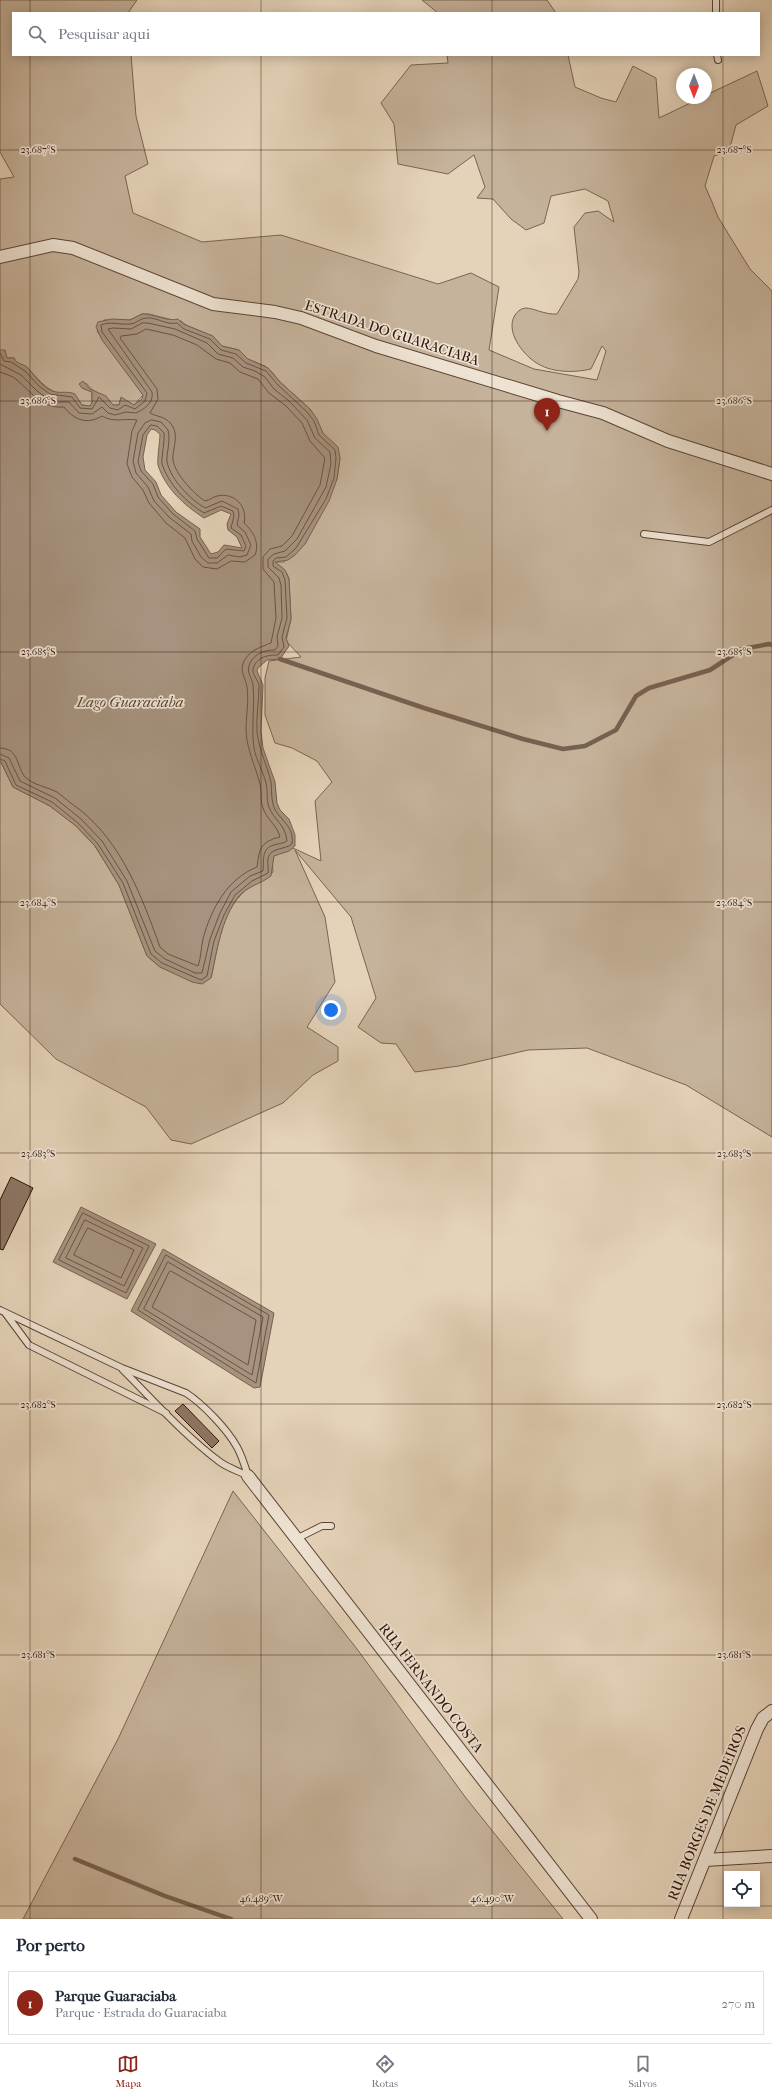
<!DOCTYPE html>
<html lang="pt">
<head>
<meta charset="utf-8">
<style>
  :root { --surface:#fff; --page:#f6f6f7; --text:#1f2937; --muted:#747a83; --line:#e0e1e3; --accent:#8f2418 }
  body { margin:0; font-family:"IM FELL French Canon",serif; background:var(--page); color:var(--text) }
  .controls { position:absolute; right:12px; bottom:12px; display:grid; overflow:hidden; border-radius:0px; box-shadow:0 2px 10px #0003 }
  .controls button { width:36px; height:36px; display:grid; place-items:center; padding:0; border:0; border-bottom:1px solid var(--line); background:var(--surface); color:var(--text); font:20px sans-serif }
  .compass { position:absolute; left:676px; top:68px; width:36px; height:36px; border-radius:50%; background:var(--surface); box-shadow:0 2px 10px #0003; rotate:180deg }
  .you { position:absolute; left:331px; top:1010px; width:14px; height:14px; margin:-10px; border:3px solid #fff; border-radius:50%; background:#1a73e8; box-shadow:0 0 0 6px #1a73e833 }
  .badge { display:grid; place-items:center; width:26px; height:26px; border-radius:50%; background:var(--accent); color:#fff; font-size:13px; font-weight:700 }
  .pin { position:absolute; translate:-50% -33px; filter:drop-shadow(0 1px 2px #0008) }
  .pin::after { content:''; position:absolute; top:21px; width:14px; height:12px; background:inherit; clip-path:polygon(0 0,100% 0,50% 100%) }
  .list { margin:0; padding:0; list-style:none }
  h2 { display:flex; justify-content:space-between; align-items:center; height:52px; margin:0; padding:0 16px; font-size:17px }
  h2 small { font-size:13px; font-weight:400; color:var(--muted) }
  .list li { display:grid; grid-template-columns:26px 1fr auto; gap:12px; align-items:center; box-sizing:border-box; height:64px; margin:0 8px 8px; padding:0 8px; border:1px solid var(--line); border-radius:0px }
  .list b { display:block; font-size:15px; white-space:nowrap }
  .list p { margin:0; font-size:13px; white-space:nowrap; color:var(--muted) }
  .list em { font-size:13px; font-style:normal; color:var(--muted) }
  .icon { flex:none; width:22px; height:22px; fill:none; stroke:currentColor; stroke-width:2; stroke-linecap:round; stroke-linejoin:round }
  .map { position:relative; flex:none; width:772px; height:1919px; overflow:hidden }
  .search { position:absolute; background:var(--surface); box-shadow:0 2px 10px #0003; left:12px; right:12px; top:12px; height:44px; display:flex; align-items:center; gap:10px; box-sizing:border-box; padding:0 14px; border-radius:0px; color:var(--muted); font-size:15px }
  .sheet { height:124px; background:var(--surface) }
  nav { display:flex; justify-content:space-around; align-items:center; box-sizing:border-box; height:56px; border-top:1px solid var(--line); background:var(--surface); font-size:11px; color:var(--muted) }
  nav a { display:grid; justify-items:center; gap:2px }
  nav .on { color:var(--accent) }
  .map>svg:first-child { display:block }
  .green { fill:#c6b39b; stroke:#7a6452 }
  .water { fill:#a6927e; stroke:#766050; fill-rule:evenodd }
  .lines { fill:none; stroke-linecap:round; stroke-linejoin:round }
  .shore { stroke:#6a5344; stroke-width:1 }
  .stream { stroke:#766050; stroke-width:4.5 }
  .building { fill:#8d7765; stroke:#2d140a }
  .service-casing { stroke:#5b4436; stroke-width:8 }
  .minor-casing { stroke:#5b4436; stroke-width:14 }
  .service { stroke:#eee2d2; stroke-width:6 }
  .minor { stroke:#eee2d2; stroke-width:12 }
  .ticks { fill:none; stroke:#2d140a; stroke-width:1; stroke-opacity:0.45 }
  .labels { text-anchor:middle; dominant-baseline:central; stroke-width:3.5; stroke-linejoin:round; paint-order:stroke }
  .street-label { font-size:14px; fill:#2d140a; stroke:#eee2d2 }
  .water-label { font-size:15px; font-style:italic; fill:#5d4638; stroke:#eee2d2 }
  .ticks-label { font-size:10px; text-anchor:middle; fill:#2d140a; stroke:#eee2d2; stroke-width:3.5; stroke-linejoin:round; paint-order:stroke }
</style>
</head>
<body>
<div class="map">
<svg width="772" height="1919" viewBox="0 0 772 1919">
  <rect width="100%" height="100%" fill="#e5d3b9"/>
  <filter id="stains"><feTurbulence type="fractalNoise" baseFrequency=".005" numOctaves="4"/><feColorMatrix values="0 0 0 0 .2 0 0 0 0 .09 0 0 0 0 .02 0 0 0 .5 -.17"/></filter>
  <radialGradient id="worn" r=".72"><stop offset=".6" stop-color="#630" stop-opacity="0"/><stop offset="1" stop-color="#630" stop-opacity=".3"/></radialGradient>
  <g class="green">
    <path d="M0 0H137L128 13H13V55H131L136 116 148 164 125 176 133 213 202 242 281 235 438 284 471 273 499 287 489 350 534 369 597 380 606 351 602 346 591 369C573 373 551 373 535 362 522 353 505 331 515 315 517 312 520 309 525 308 534 308 545 315 557 314L578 279 579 272 574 227 585 213 598 211 614 222 608 201 585 189 551 196 544 223 526 230 511 219 493 199 477 198 485 187 474 155 448 174 398 164 394 124 381 103 411 65 448 63 447 55H568L575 87 601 98 616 102 633 66 656 78 659 118 701 98H706V95L757 71 768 106 736 125 729 151 714 156 705 186 712 202 718 217 750 269 772 291V1137L686 1085 587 1048 528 1050 459 1066 415 1072 396 1044 381 1043 358 1027 376 998 351 917 295 850 325 917 335 982 307 1027 338 1047V1061L313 1075 283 1103 191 1144 171 1140 146 1107 56 1059 0 1004V760L13 787 50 806 76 826 95 846 119 885 147 956 160 967 175 973 211 978C217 952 220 919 239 897 248 885 263 883 273 872L272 859 276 853 288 851 293 848 321 861 315 801 332 782 317 761 292 748 275 743 265 715V678L269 661 301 657 286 641 291 619 289 579C287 571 281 566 274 562H284L305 544 337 479 340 458 323 433 310 409 280 382 272 372 265 366 248 359 239 350 222 346 212 336 186 325 181 321 173 320 149 314H142L130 320H104L97 331 143 395 134 405 121 398 119 405H112C105 395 93 393 86 383L82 388 92 392V403L90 406 82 405C64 384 67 399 51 390 42 385 35 375 28 369 23 364 17 365 14 358H7L0 350V179L14 177 0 152Z"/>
    <polygon points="422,0 547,0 556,13 438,13"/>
    <polygon points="233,1491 357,1649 466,1798 563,1919 23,1919 118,1739"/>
  </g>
  <g class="water">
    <path d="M142 314C155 314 167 322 178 319L183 324 213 336 222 346 239 350 248 359 268 368 280 382 310 409 317 419 323 433 338 447 340 458 337 479 329 501 305 544 295 555 288 560 275 562 285 570 289 579 291 619 286 638 289 646 280 659 267 660 258 668 257 671 263 685 261 731 263 748 275 782 277 803 280 810 289 819 295 835V846L289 851 274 856 271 876C261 884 247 886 238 897 221 920 217 951 211 978L202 984 192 982 160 967 147 956 119 885 95 846 76 826 50 806 13 787 0 760V350H5L7 358H14C17 365 23 363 28 368 35 376 45 391 56 392 63 393 68 391 75 394L82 405 90 406 92 403V392L82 388 79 384 83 381 90 389 106 396 113 405H119L121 397 134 405 142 399 143 395 102 340 96 327 98 322 112 319 130 320ZM151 429 155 430 160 434C160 442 157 459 158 465 165 488 184 505 204 518L221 510 231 514 227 524 228 530 237 537 242 548 224 545 218 552 211 554 200 537V529L176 512 161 495 156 482 145 470 143 457 147 435Z"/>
    <polygon points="81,1207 156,1244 127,1299 53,1262"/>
    <polygon points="163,1249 274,1313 260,1387 254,1388 131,1311"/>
  </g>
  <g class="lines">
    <g class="shore">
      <path d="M0 353 4 361 11 362 25 371 40 387 50 394 72 397 80 408 92 409 99 397 110 408 118 410 125 405 135 409 145 401 147 393 102 332 101 325C110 321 120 325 129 324 138 324 139 317 150 318 160 319 167 325 177 323L184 329 210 339 221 350 236 354 246 363 266 371 278 385 307 412 314 421 319 435 335 450 336 458 334 478 326 499 296 548 286 557 276 558 273 561V566L282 572 285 580 287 618 282 637 284 647 278 655C269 655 259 656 254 666 250 674 258 678 259 686 259 701 256 717 257 732 259 750 267 765 271 782 272 789 271 797 273 804 276 819 295 824 292 844 285 850 271 847 268 858 267 863 269 868 268 873L252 881 235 895 224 915 214 941 207 976 201 980 162 963 151 954 123 883 98 844 78 823 52 802 16 785 5 761 0 759"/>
      <path d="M0 364 21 375 37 391 48 399 56 402H69L79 413 92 414 102 407 108 413 115 415 126 412 136 413C145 409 154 402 152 392L108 329 113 328 131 329 142 323H148L175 329 207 343 218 354 233 358 243 367 255 371 265 377 274 389 289 401 307 420 315 438 330 452 331 464 326 487 297 539 285 551 274 554 268 559V567L279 578 281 585 282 618 277 637 278 646 275 650C265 650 255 653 250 663 245 673 253 678 253 686 255 707 251 727 254 748 256 760 263 771 266 783 268 790 266 799 269 807 274 821 285 823 287 841 283 844 279 843 274 845 261 848 264 861 263 871L250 876 231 892 220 913 210 939 202 973H195L165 959 155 951 127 881 102 841 81 819 55 798 20 781 9 758 0 754"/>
      <path d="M0 372C5 374 13 376 17 380 32 393 43 409 64 407 74 420 87 425 102 416 114 423 124 418 137 420L132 431 127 464 132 477 143 490 149 503 166 523 185 538 195 559 203 567 217 569 231 561 245 562 255 555C260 543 253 531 244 523 248 507 235 492 217 496 213 497 210 500 205 501 194 494 175 474 173 460 172 449 180 435 171 424 165 416 157 417 150 413L158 399 157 389 120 338 121 336 137 334 146 329 173 335 197 345 216 359 230 363 240 372 258 379 269 393 286 406 302 423 310 441 325 458 320 485 292 536 282 546 270 549 263 557V569L274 582 276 618 271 643C261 647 250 650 244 661 239 672 246 678 247 687 249 701 246 717 246 731 247 750 255 765 260 784 262 792 260 801 263 808 267 820 277 825 280 837 277 838 274 838 271 840 258 845 259 856 257 867 227 879 211 909 203 939 201 948 201 958 198 966L168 954 160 947C142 897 122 843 79 809 71 804 64 797 57 792 47 787 34 785 26 778 16 768 20 748 0 748"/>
      <path d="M152 420 161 422 168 430C171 441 166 454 167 462 171 480 190 499 205 508L222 501 238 509 239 515 237 525 245 532 251 545 247 555 240 557 228 555 217 563H208L201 557 192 541 191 534 170 518 154 501 148 487 136 473 133 461 138 433 145 423Z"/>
      <path d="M151 425 157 426 164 433C165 441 161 459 162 464 169 485 186 502 204 513L221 506 233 511 234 516 231 528 241 535 246 546 244 551 226 549 217 558H209L197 539 195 531 173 514 158 497 153 484 141 471 138 462 143 435Z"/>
      <polygon points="83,1213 149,1246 126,1293 59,1260"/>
      <polygon points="85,1220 143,1248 124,1286 66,1258"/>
      <polygon points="88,1228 134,1250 121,1278 74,1255"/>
      <polygon points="166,1255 269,1315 256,1383 138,1310"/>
      <polygon points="168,1262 263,1317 252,1375 144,1309"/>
      <polygon points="171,1271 256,1320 248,1365 152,1307 169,1272"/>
    </g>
    <g class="stream">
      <polyline points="280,659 424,708 523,739 563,749 585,746 616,730 636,696 649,688 710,670 742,649 769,644 772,645"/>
      <polyline points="75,1859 165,1896 231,1919"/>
    </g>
  </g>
  <g class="building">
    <polygon points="11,1177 33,1188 3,1250 0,1249 0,1200"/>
    <polygon points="183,1404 219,1441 212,1448 175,1411"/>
  </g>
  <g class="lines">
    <defs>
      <g id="service">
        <polyline points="716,13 716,0"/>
        <polyline points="717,55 718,60"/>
        <polyline points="644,534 709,542 772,510"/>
        <path d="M0 1310 122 1368 186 1393C203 1404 227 1429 237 1447 242 1456 245 1466 248 1476"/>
        <polyline points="6,1314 29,1345 166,1413"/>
        <path d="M123 1370C154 1401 185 1436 220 1462 228 1468 239 1471 248 1476"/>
        <polyline points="296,1539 322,1526 331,1526"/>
      </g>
      <g id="minor">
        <polyline points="0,257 53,245 73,248 213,304 275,312 301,318 376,346 558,401 603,413 668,441 772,474"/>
        <polyline points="248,1476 591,1919"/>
        <polyline points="705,1860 772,1856"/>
        <polyline points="681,1919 757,1729 763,1718 772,1711"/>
      </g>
    </defs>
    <use href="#service" class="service-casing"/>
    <use href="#minor" class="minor-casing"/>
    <use href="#service" class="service"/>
    <use href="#minor" class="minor"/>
  </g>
  <path class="ticks" d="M30 0V13M261 0V13M492 0V13M723 0V13M30 55V1919M261 55V1919M492 55V1919M723 55V1919M0 150H772M0 401H772M0 652H772M0 902H772M0 1153H772M0 1404H772M0 1655H772M0 1906H772"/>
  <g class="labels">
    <g class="street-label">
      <text transform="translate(392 333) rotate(18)">ESTRADA DO GUARACIABA</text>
      <text transform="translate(431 1688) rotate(52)">RUA FERNANDO COSTA</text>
      <text transform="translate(707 1813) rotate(-68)">RUA BORGES DE MEDEIROS</text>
    </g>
    <g class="water-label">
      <text x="130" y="702">Lago Guaraciaba</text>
    </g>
  </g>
  <g class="ticks-label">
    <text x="734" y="153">23.687°S</text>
    <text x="38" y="153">23.687°S</text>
    <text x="734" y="404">23.686°S</text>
    <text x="38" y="404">23.686°S</text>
    <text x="38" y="655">23.685°S</text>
    <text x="734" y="655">23.685°S</text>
    <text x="734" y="906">23.684°S</text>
    <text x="38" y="906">23.684°S</text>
    <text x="734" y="1157">23.683°S</text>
    <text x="38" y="1157">23.683°S</text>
    <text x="38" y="1408">23.682°S</text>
    <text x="734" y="1408">23.682°S</text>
    <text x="734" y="1658">23.681°S</text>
    <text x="38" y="1658">23.681°S</text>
    <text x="261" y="1902">46.489°W</text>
    <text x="492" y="1902">46.490°W</text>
  </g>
  <rect width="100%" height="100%" filter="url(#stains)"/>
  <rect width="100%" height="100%" fill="url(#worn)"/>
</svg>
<div class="controls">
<button><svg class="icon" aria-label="locate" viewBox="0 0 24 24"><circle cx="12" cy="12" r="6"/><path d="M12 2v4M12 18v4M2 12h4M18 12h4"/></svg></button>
</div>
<svg class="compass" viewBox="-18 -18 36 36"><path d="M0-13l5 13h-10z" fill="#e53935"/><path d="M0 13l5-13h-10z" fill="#747a83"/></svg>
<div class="you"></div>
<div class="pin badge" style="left:547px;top:431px">1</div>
<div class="search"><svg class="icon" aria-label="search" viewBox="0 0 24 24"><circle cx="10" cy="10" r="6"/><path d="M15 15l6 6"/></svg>Pesquisar aqui</div>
</div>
<section class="sheet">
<h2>Por perto<small></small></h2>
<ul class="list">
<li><span class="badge">1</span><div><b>Parque Guaraciaba</b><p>Parque · Estrada do Guaraciaba</p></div><em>270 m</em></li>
</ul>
</section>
<nav>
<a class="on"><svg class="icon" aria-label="map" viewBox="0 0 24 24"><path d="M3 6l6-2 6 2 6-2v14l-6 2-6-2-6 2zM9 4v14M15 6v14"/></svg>Mapa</a>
<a><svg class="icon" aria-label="directions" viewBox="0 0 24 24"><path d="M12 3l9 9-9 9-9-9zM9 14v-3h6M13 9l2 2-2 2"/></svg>Rotas</a>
<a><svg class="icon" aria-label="saved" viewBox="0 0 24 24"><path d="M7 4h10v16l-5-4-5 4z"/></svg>Salvos</a>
</nav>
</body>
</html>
